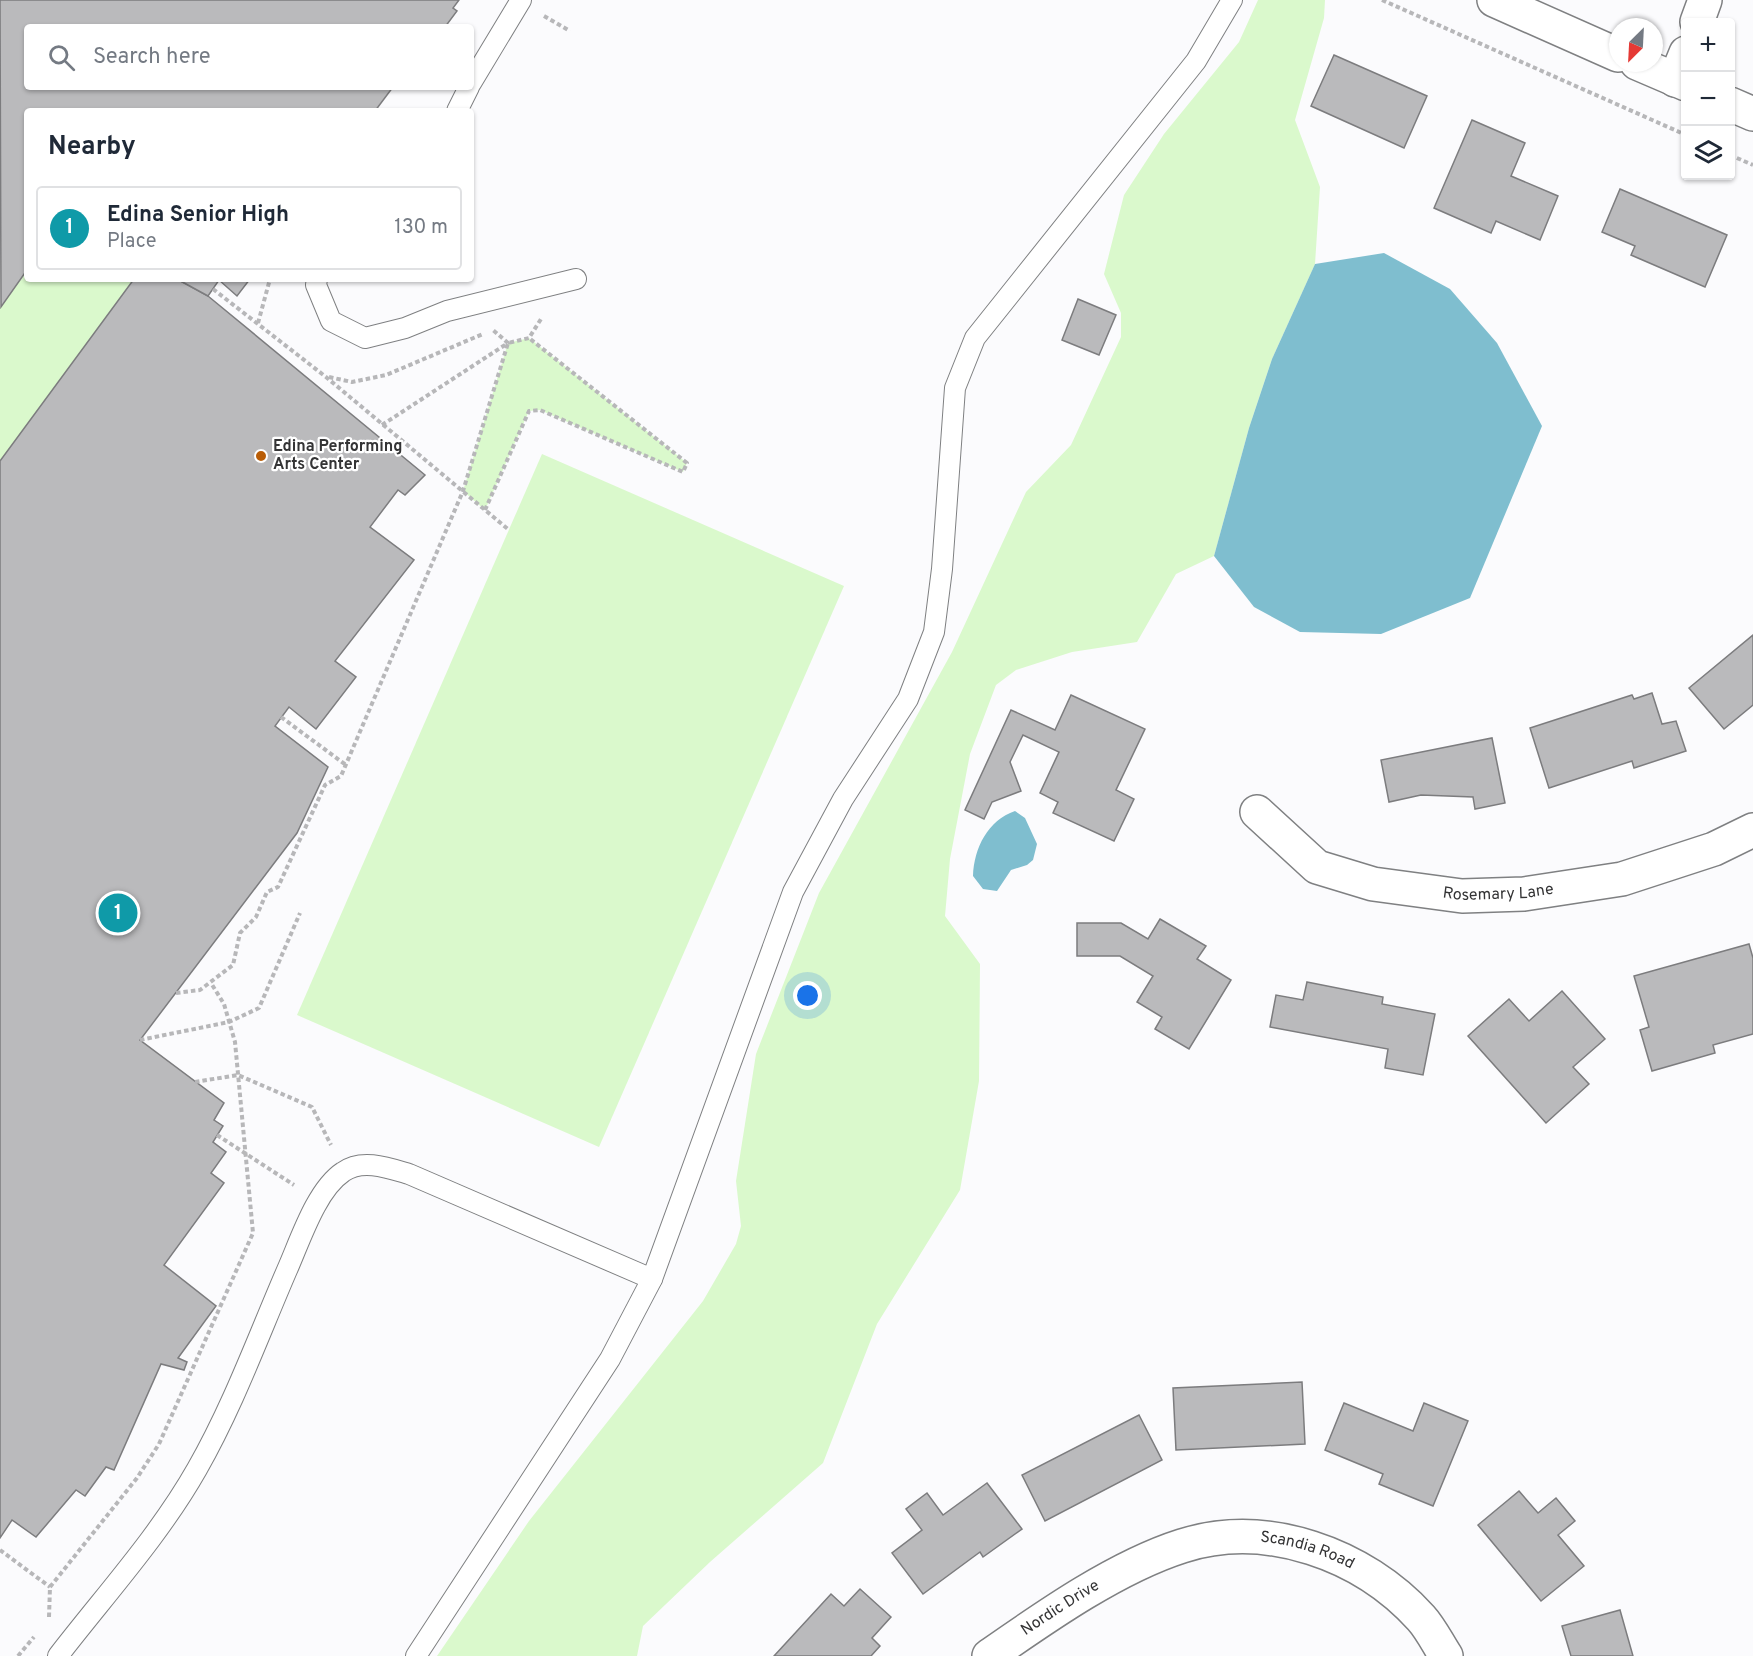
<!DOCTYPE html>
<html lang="en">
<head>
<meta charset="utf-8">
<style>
  :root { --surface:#fff; --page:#f2f2f3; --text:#1f2937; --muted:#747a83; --line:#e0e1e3; --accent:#b95d06 }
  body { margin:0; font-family:Overpass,sans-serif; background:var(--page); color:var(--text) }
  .controls { position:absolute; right:18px; top:18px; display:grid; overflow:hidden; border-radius:6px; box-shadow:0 2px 4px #0004 }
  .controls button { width:54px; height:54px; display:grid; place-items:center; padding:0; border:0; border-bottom:2px solid var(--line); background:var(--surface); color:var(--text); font:30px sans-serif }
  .compass { position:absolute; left:1609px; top:18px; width:54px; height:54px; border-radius:50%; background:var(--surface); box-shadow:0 2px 4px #0004; rotate:204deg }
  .you { position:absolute; left:808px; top:996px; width:21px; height:21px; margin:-15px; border:4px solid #fff; border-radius:50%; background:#1a73e8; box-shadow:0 0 0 9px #1a73e833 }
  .badge { display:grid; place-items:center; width:39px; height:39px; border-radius:50%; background:var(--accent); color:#fff; font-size:20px; font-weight:700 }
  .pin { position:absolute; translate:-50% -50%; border:3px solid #fff; box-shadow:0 2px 6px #0006 }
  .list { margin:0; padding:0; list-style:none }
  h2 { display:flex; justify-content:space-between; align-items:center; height:78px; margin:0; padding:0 24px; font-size:26px }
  h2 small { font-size:20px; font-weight:400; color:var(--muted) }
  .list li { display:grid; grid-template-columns:39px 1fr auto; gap:18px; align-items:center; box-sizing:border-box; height:84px; margin:0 12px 12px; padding:0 12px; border:2px solid var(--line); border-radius:6px }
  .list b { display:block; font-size:22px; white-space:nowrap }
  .list p { margin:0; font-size:20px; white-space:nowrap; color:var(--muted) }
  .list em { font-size:20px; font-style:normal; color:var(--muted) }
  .icon { flex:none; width:33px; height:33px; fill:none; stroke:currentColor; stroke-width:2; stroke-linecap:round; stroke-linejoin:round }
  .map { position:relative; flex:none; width:1753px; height:1656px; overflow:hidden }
  .search { position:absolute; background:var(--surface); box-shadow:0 2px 4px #0004; left:24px; top:24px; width:450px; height:66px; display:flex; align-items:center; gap:15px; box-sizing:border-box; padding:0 21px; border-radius:6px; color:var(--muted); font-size:22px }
  .panel { position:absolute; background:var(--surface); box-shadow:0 2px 4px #0004; left:24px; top:108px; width:450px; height:174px; border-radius:6px }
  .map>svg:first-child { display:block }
  .green { fill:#daf9cc }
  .water { fill:#7fbecf }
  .building { fill:#bababc; stroke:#7c7c7e; stroke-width:1.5 }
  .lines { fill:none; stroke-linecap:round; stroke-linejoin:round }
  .service-casing { stroke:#7f8082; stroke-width:22 }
  .minor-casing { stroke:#7f8082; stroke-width:36 }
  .tertiary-casing { stroke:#7f8082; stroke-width:36 }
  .path { stroke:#b7b7b9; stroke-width:4; stroke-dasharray:4.5 3; stroke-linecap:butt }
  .service { stroke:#fff; stroke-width:20 }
  .minor { stroke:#fff; stroke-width:33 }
  .tertiary { stroke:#fff; stroke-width:33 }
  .poi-dot { fill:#b95d06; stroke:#fff; stroke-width:2 }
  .labels { text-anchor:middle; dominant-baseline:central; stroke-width:4.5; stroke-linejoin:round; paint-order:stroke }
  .poi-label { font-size:16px; font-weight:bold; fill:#343435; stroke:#fff; text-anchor:start }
  .street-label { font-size:16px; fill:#343435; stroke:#fff }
</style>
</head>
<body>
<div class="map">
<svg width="1753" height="1656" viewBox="0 0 1753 1656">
  <rect width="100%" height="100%" fill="#fbfbfd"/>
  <g class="green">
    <polygon points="1258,0 1325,0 1324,18 1295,120 1320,187 1315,264 1272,359 1249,428 1214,556 1176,574 1137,642 1072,652 1016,670 996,685 970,754 950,859 945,916 980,964 979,1081 960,1190 877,1324 823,1463 710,1562 643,1626 637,1656 437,1656 529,1521 703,1301 736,1244 741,1226 736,1181 756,1054 819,893 952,652 1026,492 1071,445 1121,337 1121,313 1104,274 1124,195 1164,134 1239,42"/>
    <polygon points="27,270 27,279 134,279 0,461 0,307"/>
    <polygon points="529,338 687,463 683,472 540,410 529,411 485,510 463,491 508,343"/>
    <polygon points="542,454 844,586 599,1147 297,1015"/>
  </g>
  <g class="water">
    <polygon points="1384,253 1450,289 1497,343 1542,426 1470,598 1381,634 1300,632 1254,607 1214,556 1249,428 1272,359 1315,264"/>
    <path d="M1015 811 1025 818 1037 844 1033 860 1027 865 1011 870 997 891 983 889 973 876C974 848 988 820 1015 811Z"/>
  </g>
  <g class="building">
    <polygon points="0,0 459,0 453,8 457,11 445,27 27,27 27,87 393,87 375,111 27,111 27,270 1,307"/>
    <polygon points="1334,55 1427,96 1404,148 1311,106"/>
    <polygon points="1472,120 1525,143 1511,176 1558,196 1540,240 1496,221 1491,233 1434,208"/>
    <polygon points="1620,189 1727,235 1705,287 1631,255 1635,246 1602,232"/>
    <polygon points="134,279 177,279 208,296 425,475 405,495 398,490 370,527 414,560 335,661 356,677 316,729 289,707 275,726 328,767 297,833 140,1040 224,1103 214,1120 223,1126 213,1142 226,1152 211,1173 224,1183 164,1265 216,1306 178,1358 187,1362 184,1370 161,1364 114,1470 106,1467 85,1496 76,1490 36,1537 12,1520 0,1538 0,461"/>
    <polygon points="177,279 250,279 237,296 219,280 208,296"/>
    <polygon points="1078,299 1116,315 1099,355 1062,340"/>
    <polygon points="1753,635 1753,705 1724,729 1689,688"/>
    <polygon points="1652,693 1662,724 1676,721 1686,751 1634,768 1632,761 1549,788 1530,728 1632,695 1634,699"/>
    <polygon points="1071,695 1145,729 1116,790 1134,799 1114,841 1053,813 1058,802 1040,793 1059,752 1023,735 1010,762 1021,791 992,802 984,819 965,810 1011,710 1055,730"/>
    <polygon points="1492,738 1505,803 1475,809 1473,797 1421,795 1389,802 1381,760"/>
    <polygon points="1160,919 1206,946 1197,959 1231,980 1189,1049 1155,1029 1162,1017 1137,1002 1153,976 1120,956 1077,956 1077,923 1121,923 1148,939"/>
    <polygon points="1749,944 1753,958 1753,1034 1713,1045 1715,1053 1652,1071 1640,1030 1649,1027 1634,976"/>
    <polygon points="1307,982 1383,997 1382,1004 1435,1014 1423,1075 1385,1068 1388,1049 1270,1027 1276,995 1303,1000"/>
    <polygon points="1562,991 1605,1039 1573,1067 1589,1084 1546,1123 1468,1036 1509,999 1529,1021"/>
    <polygon points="1302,1382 1305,1444 1176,1450 1173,1388"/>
    <polygon points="1344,1403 1413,1431 1424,1403 1468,1421 1433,1506 1379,1484 1383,1474 1325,1450"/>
    <polygon points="1139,1415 1162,1460 1045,1521 1022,1475"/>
    <polygon points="987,1483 1022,1529 983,1557 980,1552 923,1594 892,1553 922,1530 906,1509 927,1493 943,1515"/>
    <polygon points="1519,1491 1538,1513 1556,1498 1575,1521 1558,1535 1584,1566 1541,1601 1478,1525"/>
    <polygon points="860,1589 891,1617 872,1638 880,1646 871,1656 774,1656 831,1594 844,1606"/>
    <polygon points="1620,1610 1633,1656 1571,1656 1562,1626"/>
  </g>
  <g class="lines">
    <defs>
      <g id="service">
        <polyline points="471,83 521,0"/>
        <polyline points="457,111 469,87"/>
        <polyline points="317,279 316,285 331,321 365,338 405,328 447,311 576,279"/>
        <path d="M58 1656C105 1595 159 1536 197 1469 233 1406 258 1337 287 1270 300 1241 316 1190 343 1172 362 1158 389 1168 409 1174L652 1279"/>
        <polyline points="416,1656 610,1359 652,1279 793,892 843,799 908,699 934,632 942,569 955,388 975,338 1196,61 1232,0"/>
      </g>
      <g id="minor">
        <polyline points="1697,22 1705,0"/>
        <polyline points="1675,80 1686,53"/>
        <path id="s1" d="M1257 812 1317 867 1373 884 1462 896 1524 894 1622 879 1714 849 1753 830"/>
        <path id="s2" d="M989 1656C1045 1617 1116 1567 1182 1546 1267 1519 1363 1554 1421 1618 1431 1629 1438 1644 1446 1656"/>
      </g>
      <g id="tertiary">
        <polyline points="1494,0 1618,55"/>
        <polyline points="1637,63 1686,84"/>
        <polyline points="1730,104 1753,114"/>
      </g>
    </defs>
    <use href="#service" class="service-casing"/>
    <use href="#minor" class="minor-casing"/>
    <use href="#tertiary" class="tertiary-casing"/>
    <g class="path">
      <polyline points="1382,0 1686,135"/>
      <polyline points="544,16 570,31"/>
      <polyline points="1730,155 1753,165"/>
      <polyline points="213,289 326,377 509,530"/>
      <polyline points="258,323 270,279"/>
      <polyline points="329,377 352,382 386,375 483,334"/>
      <polyline points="382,425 508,343 493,330"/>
      <polyline points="485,510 529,411 540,410 683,472 687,463 529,338"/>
      <polyline points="281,717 346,765"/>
      <polyline points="176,993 200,990 233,965 240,933 256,917 267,892 278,887 325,785 341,776 463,491 508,343 529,338 541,319"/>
      <polyline points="140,1040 229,1022 259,1008 300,913"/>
      <polyline points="195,1082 238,1075 312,1107 331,1145"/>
      <polyline points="217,1135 294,1185"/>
      <polyline points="0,1550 50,1587"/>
      <polyline points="49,1617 50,1587 137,1478 159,1444 253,1233 235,1042 224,1004 211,983"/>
      <polyline points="18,1656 34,1637"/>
    </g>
    <use href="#service" class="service"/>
    <use href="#minor" class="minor"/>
    <use href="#tertiary" class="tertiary"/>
  </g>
  <circle class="poi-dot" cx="261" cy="456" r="6"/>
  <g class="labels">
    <g class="poi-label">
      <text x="273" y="447">Edina Performing<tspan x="273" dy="18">Arts Center</tspan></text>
    </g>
    <g class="street-label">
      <text stroke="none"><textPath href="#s1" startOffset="266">Rosemary Lane</textPath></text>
      <text stroke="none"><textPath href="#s2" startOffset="351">Scandia Road</textPath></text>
      <text stroke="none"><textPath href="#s2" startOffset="86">Nordic Drive</textPath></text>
    </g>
  </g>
</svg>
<div class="controls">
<button>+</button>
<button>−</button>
<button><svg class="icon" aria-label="layers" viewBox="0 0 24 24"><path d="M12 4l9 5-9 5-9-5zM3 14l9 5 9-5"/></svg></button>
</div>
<svg class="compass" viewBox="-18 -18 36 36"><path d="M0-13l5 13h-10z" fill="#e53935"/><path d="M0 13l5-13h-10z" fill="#747a83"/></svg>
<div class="you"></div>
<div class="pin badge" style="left:118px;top:913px;background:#0f9aa8">1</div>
<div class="search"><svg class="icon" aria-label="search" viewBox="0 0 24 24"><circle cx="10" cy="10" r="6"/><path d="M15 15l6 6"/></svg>Search here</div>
<section class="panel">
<h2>Nearby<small></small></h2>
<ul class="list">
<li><span class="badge" style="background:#0f9aa8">1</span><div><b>Edina Senior High</b><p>Place</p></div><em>130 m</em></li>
</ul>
</section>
</div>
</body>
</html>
